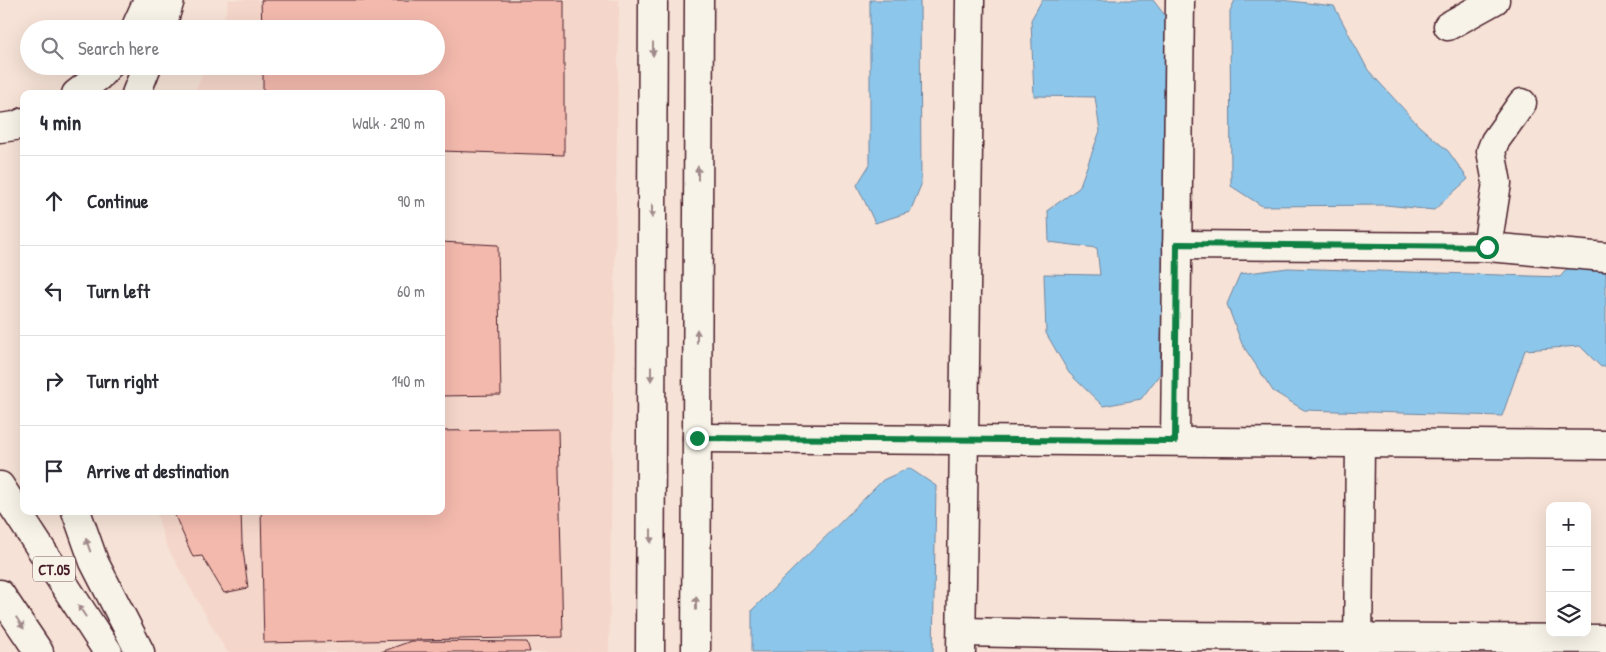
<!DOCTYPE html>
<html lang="en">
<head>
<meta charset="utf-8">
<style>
  :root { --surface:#fff; --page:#f7f7f7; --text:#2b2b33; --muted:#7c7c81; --line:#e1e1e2 }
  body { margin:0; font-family:"Patrick Hand",sans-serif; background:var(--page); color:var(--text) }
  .controls { position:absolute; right:15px; bottom:15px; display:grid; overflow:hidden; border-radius:10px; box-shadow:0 5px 20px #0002 }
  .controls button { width:45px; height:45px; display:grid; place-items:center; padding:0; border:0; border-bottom:1px solid var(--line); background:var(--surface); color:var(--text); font:25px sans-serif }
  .stop { position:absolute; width:15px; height:15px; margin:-11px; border:4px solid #0b8043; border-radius:50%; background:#fff }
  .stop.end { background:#0b8043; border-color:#fff; box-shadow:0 1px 5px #0008 }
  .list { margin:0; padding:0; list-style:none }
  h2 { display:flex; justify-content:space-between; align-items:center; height:65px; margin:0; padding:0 20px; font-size:21px }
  h2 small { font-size:16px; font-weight:400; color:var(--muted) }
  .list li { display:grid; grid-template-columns:32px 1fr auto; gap:15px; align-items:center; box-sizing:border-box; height:90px; padding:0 20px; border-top:1px solid var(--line) }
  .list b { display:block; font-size:19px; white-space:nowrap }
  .list em { font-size:16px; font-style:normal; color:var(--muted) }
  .icon { flex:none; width:28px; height:28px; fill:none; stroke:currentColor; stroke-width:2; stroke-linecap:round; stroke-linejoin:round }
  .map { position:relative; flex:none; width:1606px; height:652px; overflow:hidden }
  .search { position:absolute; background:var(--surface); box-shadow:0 5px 20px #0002; left:20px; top:20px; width:425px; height:55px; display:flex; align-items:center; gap:12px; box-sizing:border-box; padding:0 18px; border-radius:28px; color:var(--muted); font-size:19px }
  .panel { position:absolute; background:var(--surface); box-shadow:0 5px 20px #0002; left:20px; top:90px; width:425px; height:425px; border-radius:10px }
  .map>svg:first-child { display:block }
  .built { fill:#f5d6ca }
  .water { fill:#8cc7eb; stroke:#72849e }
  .building { fill:#f3b9ad; stroke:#4a1f2b }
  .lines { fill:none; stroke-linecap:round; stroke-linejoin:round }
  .minor-casing { stroke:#4a1f2b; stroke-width:31 }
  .major-casing { stroke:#4a1f2b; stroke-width:31 }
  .highway-casing { stroke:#4a1f2b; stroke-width:31 }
  .minor { stroke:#f7f3e8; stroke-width:28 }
  .major { stroke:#f7f3e8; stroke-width:28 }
  .highway { stroke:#f7f3e8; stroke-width:28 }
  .oneway { fill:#a0898a }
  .route { stroke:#0b8043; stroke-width:6 }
  .labels { text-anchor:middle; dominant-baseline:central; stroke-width:4.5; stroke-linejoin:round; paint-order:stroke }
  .shield { fill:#f7f3e8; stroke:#7e5f64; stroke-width:1 }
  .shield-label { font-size:15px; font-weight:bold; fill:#4a1f2b }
</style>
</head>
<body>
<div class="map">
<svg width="1606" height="652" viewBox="0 0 1606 652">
  <rect width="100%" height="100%" fill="#f6e2d6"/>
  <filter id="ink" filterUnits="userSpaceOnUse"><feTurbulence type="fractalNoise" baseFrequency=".02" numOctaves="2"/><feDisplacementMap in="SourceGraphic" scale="10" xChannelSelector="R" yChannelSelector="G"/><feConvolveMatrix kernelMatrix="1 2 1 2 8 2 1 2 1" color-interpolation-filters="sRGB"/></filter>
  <g filter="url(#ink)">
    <polygon class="built" points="228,0 619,0 609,652 227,652 166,545 156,511 441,511 441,94 194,94 205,66 436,66 436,29 220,29 227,10"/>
    <g class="water">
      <polygon points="870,0 920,0 921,185 910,212 875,223 857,185 870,164"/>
      <polygon points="1042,0 1153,0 1170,22 1160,374 1141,399 1103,406 1069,373 1046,333 1044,274 1100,275 1097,248 1049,242 1048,210 1079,188 1100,131 1095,97 1034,96 1031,20"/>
      <polygon points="1235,0 1281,0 1334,6 1368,70 1419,126 1448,151 1468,179 1434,210 1386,205 1262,206 1231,186 1230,11"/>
      <polygon points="1573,262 1606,263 1606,366 1601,367 1580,346 1525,350 1502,416 1304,410 1273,391 1242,344 1227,304 1240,274 1288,268 1560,277"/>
      <polygon points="909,468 936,486 933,652 752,652 752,610 883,480"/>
    </g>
    <g class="building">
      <polygon points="261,0 564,0 564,155 441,151 441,94 263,94 263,66 436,66 436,29 262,29"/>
      <polygon points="441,242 498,245 501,395 441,396"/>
      <polygon points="558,429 563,637 264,643 261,511 441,511 441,431"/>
      <polygon points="173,511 241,511 242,542 248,588 224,593 202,556 193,557"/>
      <polygon points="411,641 527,642 530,652 381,652"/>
    </g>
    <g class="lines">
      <defs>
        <g id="minor">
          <polyline points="1448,26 1495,0"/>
          <polyline points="1177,245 1487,247 1606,257"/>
          <polyline points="1487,247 1497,183 1491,151 1495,141 1522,103"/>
          <polyline points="697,438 1606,445"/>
          <polyline points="1175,441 1180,0"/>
          <polyline points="962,632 1168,636 1606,639"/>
          <polyline points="961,652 970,0"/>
          <polyline points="1358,652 1360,443"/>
        </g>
        <g id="major">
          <polyline points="650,652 653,0"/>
          <polyline points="696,652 699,0"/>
        </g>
        <g id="highway">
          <polyline points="135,29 148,0"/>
          <polyline points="161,29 170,0"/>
          <polyline points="76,94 98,77 108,66"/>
          <polyline points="136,94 147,66"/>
          <polyline points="0,128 15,126 24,122"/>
          <polyline points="0,486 108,652"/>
          <polyline points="76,511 94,562 140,652"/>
          <polyline points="0,594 39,652"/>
        </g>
      </defs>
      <use href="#minor" class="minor-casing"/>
      <use href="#major" class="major-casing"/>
      <use href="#highway" class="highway-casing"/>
      <use href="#minor" class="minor"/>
      <use href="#major" class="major"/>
      <use href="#highway" class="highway"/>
    </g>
    <defs><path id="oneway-solid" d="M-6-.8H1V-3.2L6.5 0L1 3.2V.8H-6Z" transform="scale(1.25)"/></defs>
    <g class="oneway">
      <use href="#oneway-solid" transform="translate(653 49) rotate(90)"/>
      <use href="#oneway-solid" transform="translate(698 173) rotate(-90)"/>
      <use href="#oneway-solid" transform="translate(652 211) rotate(90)"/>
      <use href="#oneway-solid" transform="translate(697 336) rotate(-90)"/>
      <use href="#oneway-solid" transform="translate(651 374) rotate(90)"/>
      <use href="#oneway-solid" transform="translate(651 536) rotate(90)"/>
      <use href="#oneway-solid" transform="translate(88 545) rotate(-109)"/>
      <use href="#oneway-solid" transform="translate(696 603) rotate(-90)"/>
      <use href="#oneway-solid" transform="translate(82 611) rotate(-123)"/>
      <use href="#oneway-solid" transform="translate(20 623) rotate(56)"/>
    </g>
  </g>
  <g class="lines" filter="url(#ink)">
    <polyline class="route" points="697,438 1175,441 1177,244 1487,247"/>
  </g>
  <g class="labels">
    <rect class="shield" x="33" y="556.5" width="42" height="25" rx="4"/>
    <g class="shield-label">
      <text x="54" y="569">CT.05</text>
    </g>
  </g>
</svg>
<div class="controls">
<button>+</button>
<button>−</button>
<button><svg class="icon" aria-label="layers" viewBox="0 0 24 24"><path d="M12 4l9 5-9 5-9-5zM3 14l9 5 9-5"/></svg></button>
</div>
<div class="stop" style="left:1487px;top:247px"></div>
<div class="stop end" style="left:697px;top:438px"></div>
<div class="search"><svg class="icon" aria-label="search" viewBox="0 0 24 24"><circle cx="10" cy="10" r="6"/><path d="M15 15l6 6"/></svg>Search here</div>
<section class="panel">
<h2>4 min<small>Walk · 290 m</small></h2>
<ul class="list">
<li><svg class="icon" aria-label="ahead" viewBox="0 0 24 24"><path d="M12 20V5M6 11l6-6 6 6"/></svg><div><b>Continue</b></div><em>90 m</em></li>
<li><svg class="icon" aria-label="left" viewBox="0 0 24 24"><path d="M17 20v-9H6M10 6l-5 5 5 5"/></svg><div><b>Turn left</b></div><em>60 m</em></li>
<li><svg class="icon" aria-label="right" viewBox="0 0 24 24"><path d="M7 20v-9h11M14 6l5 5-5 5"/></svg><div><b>Turn right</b></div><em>140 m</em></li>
<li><svg class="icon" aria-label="arrive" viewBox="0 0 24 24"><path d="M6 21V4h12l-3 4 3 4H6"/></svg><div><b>Arrive at destination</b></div></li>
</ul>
</section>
</div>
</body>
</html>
